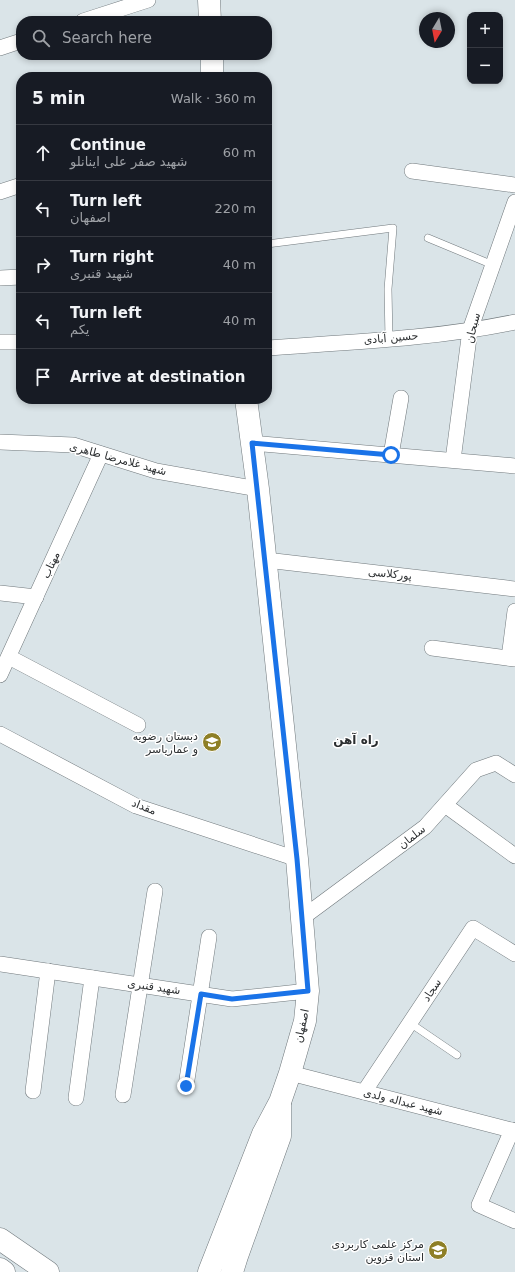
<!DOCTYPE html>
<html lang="en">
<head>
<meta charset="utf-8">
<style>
  :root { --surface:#171b24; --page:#242831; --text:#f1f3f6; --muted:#9ea1a6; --line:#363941 }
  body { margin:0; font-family:"DejaVu Sans",Vazirmatn,sans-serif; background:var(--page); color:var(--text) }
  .controls { position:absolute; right:12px; top:12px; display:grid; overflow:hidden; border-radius:8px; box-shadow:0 2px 6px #0003 }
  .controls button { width:36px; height:36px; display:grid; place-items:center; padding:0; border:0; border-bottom:1px solid var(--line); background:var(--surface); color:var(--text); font:20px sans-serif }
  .compass { position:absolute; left:419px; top:12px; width:36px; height:36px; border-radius:50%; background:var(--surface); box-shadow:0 2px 6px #0003; rotate:190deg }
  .stop { position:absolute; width:12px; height:12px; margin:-9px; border:3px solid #1a73e8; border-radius:50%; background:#fff }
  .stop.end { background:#1a73e8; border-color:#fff; box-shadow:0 1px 4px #0008 }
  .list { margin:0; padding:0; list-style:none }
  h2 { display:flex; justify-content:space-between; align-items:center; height:52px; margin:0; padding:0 16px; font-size:17px }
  h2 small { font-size:13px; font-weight:400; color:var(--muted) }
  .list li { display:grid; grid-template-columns:26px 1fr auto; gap:12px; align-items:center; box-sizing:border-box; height:56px; padding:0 16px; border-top:1px solid var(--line) }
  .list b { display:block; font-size:15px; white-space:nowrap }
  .list p { margin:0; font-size:13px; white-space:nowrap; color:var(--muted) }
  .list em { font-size:13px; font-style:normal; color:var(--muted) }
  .icon { flex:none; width:22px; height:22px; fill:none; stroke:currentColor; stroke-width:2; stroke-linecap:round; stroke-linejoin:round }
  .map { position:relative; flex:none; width:515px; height:1272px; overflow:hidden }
  .search { position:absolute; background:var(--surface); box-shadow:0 2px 6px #0003; left:16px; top:16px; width:256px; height:44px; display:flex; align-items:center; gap:10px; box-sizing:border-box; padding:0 14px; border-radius:16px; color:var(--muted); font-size:15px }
  .panel { position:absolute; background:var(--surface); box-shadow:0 2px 6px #0003; left:16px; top:72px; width:256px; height:332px; border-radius:16px }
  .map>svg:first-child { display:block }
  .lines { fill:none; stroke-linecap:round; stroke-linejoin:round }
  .service-casing { stroke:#70787c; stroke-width:8 }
  .minor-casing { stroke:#70787c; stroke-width:16 }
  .primary-casing { stroke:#70787c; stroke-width:23 }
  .trunk-casing { stroke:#70787c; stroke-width:23 }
  .service { stroke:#fff; stroke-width:7 }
  .minor { stroke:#fff; stroke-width:15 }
  .primary { stroke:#fff; stroke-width:22 }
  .trunk { stroke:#fff; stroke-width:22 }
  .route { stroke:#1a73e8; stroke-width:5 }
  .labels { text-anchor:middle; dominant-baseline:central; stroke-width:3; stroke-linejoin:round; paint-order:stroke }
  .street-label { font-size:11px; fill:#2b2e30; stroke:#fff }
  .poi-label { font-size:11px; fill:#2b2e30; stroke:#fff; text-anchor:end }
  .neighbourhood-label { font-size:12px; font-weight:bold; fill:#2b2e30; stroke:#fff }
</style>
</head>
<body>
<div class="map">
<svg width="515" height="1272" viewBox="0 0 515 1272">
  <rect width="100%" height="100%" fill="#dae4e8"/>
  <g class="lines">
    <defs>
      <g id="service">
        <polyline points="428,238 493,265"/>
        <polyline points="267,244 393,228 388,289 389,339"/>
        <polyline points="410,1023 457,1055"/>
      </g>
      <g id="minor">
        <polyline points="83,21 148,0"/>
        <polyline points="0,48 21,41"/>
        <polyline points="412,171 515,185"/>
        <polyline points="0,192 21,185"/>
        <polyline points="0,278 21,277"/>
        <polyline points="0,342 21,342"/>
        <path d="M267 348C350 342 434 339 515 322"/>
        <polyline points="0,442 73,445 156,471 258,489"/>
        <polyline points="252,443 515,466"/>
        <polyline points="391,455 401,398"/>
        <polyline points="453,460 470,330 515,202"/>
        <polyline points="266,560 515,589"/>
        <polyline points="0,593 36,597"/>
        <polyline points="432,648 515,659"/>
        <polyline points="9,657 138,725"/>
        <polyline points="509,658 515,611"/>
        <polyline points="0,675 101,454"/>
        <polyline points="0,734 136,806 297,859"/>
        <polyline points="445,805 515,856"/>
        <polyline points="302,918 425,827 476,770 496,763 515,775"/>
        <polyline points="0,964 232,999 308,991"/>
        <polyline points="290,1073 515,1131"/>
        <polyline points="186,1086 209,937"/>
        <polyline points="33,1091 48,971"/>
        <polyline points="364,1092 473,928 515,954"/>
        <polyline points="123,1095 155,891"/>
        <polyline points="76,1098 92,978"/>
        <polyline points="512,1130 479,1205 515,1221"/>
      </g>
      <g id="primary">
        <polyline points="209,0 210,21"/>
        <polyline points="212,55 212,77"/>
        <polyline points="0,1239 48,1272"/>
        <polyline points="209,1272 263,1134 280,1102 290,1073 305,1021 308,991 297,859 258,489 246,399"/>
        <polyline points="232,1272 237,1256 280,1136 280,1105"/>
      </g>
      <polyline id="trunk" points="0,1269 4,1272"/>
    </defs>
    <use href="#service" class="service-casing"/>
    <use href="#minor" class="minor-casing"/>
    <use href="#primary" class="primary-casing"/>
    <use href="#trunk" class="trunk-casing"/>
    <use href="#service" class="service"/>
    <use href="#minor" class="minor"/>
    <use href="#primary" class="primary"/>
    <use href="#trunk" class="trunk"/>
  </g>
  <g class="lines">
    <polyline class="route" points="186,1086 201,994 232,999 308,991 297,859 252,443 391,455"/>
  </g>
  <defs>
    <symbol id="school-disc" viewBox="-11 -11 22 22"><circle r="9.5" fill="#8e7f26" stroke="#fff"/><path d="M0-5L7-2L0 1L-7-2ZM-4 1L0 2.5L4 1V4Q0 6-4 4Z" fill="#fff"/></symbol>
    <symbol id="university-disc" viewBox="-11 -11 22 22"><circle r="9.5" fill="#8e7f26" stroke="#fff"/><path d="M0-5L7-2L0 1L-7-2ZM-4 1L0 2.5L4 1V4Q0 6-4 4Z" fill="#fff"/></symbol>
  </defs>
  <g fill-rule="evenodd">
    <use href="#school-disc" x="201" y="731" width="22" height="22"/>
    <use href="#university-disc" x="427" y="1239" width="22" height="22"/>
  </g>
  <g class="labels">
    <g class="street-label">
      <text transform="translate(473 328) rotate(-76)">سبحان</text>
      <text transform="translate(391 338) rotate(-5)">حسین آبادی</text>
      <text transform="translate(118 459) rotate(15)">شهید غلامرضا طاهری</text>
      <text transform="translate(51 565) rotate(-65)">مهتاب</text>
      <text transform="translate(390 574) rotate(6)">پورکلاسی</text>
      <text transform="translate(144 807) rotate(21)">مقداد</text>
      <text transform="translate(412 837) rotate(-38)">سلمان</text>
      <text transform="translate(154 987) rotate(8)">شهید قنبری</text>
      <text transform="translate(432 990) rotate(-56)">سجاد</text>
      <text transform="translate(302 1026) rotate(-78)">اصفهان</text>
      <text transform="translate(403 1102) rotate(14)">شهید عبداله ولدی</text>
    </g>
    <g class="poi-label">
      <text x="198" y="736">دبستان رضویه<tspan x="198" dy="13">و عماریاسر</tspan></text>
      <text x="424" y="1244">مرکز علمی کاربردی<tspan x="424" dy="13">استان قزوین</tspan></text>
    </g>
    <g class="neighbourhood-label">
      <text x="356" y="740">راه آهن</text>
    </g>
  </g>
</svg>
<div class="controls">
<button>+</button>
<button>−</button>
</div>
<svg class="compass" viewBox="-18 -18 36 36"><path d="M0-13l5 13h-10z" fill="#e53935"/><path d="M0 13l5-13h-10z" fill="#9ea1a6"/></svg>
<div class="stop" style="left:391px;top:455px"></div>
<div class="stop end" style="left:186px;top:1086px"></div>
<div class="search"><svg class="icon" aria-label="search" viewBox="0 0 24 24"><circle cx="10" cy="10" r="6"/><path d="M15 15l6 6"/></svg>Search here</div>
<section class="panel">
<h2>5 min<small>Walk · 360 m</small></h2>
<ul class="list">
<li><svg class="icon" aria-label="ahead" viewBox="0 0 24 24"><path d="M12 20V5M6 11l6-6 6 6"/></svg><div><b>Continue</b><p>شهید صفر علی اینانلو</p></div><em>60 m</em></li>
<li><svg class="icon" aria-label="left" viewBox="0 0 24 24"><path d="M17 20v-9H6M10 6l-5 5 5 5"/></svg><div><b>Turn left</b><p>اصفهان</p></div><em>220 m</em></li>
<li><svg class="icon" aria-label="right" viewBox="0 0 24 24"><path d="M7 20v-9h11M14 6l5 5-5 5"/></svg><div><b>Turn right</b><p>شهید قنبری</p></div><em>40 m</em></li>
<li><svg class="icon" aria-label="left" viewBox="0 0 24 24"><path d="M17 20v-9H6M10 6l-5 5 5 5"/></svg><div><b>Turn left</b><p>یکم</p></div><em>40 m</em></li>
<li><svg class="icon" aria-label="arrive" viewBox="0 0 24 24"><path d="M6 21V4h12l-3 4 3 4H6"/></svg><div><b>Arrive at destination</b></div></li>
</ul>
</section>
</div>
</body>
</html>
